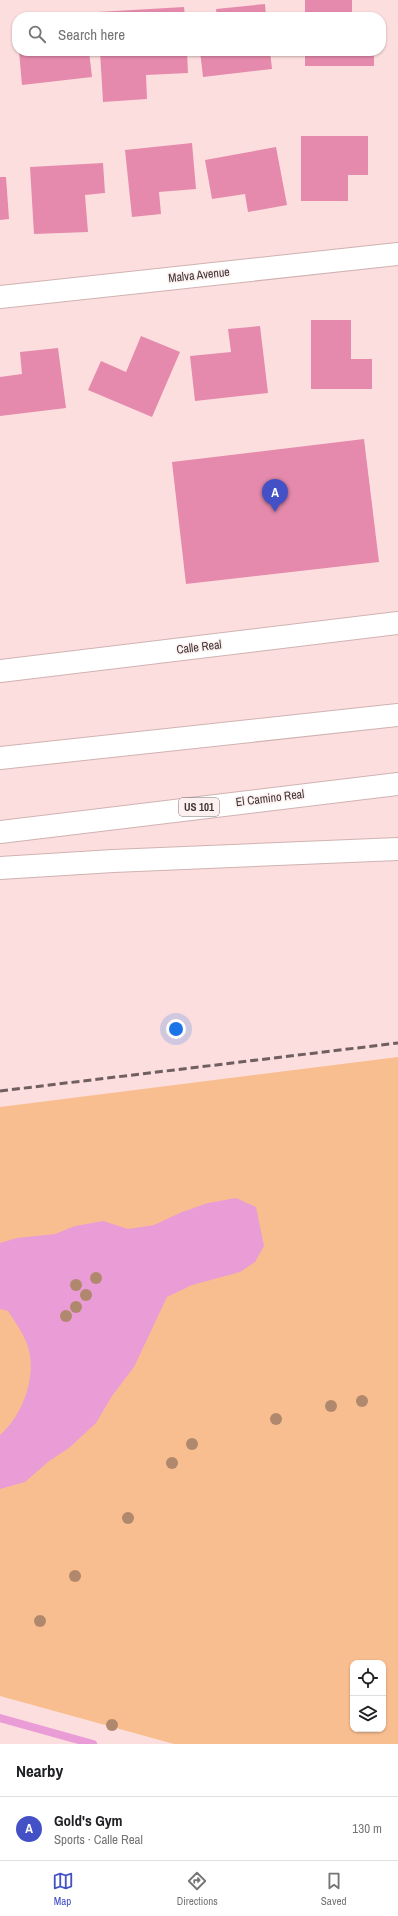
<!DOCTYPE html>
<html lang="en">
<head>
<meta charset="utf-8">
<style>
  :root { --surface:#fff; --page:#f2f2f2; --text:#202124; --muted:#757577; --line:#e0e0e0; --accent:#4451c6 }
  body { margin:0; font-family:"Archivo Narrow",sans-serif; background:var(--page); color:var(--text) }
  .controls { position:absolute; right:12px; bottom:12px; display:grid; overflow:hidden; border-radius:8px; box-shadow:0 1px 3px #0004 }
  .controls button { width:36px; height:36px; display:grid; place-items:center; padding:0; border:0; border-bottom:1px solid var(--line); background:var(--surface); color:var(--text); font:20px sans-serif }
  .you { position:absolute; left:176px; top:1029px; width:14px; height:14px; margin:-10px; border:3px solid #fff; border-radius:50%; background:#1a73e8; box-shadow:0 0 0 6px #1a73e833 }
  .badge { display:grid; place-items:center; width:26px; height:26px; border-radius:50%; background:var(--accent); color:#fff; font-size:13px; font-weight:700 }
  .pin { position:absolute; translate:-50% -33px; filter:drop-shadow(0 1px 2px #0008) }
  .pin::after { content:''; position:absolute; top:21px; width:14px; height:12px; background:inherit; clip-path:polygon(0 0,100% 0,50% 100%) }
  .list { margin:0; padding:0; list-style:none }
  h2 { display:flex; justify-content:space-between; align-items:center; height:52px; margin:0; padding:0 16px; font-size:17px }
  h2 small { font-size:13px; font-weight:400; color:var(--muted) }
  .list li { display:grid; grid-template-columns:26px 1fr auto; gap:12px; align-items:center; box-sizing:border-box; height:64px; padding:0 16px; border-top:1px solid var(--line) }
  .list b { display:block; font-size:15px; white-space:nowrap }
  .list p { margin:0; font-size:13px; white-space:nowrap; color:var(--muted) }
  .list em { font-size:13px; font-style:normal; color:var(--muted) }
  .icon { flex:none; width:22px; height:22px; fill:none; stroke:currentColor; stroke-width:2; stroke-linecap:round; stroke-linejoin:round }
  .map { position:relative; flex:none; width:398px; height:1744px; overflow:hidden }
  .search { position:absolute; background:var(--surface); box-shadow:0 1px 3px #0004; left:12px; right:12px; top:12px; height:44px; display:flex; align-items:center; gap:10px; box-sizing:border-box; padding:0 14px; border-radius:16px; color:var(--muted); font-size:15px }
  .sheet { height:116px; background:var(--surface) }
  nav { display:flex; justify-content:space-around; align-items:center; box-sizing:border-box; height:56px; border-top:1px solid var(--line); background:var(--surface); font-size:11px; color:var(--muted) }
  nav a { display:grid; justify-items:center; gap:2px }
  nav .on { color:var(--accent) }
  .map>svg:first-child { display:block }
  .green { fill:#f9be90; fill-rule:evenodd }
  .water { fill:#e99cd6 }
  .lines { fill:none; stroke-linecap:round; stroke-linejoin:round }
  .stream { stroke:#e99cd6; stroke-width:8 }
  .building { fill:#e58aac }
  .street-casing { stroke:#d0b2b2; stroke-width:24 }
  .secondary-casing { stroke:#d0b2b2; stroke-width:24 }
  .highway-casing { stroke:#d0b2b2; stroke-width:24 }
  .street { stroke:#fff; stroke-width:22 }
  .secondary { stroke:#fff; stroke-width:22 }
  .highway { stroke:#fff; stroke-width:22 }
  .rail { stroke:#705f5f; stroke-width:3; stroke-dasharray:8 4; stroke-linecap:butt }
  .tree { fill:#b0886e }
  .labels { text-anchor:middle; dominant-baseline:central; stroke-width:3; stroke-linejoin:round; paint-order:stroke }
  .shield { fill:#fdf0f0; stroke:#796c6c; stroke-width:1 }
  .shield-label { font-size:11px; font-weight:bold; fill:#403434 }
  .street-label { font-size:12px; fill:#403434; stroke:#fdf0f0 }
</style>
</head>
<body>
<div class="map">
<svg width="398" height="1744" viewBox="0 0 398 1744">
  <rect width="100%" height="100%" fill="#fddede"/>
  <path class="green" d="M398 1057V1744H174L0 1696V1107ZM353 1663H383V1729H353Z"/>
  <path class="water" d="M236 1198 256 1207 264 1246 255 1262 240 1272 192 1285 167 1297 134 1367 112 1396 96 1423 69 1448 49 1461 25 1482 0 1489V1435C23 1415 37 1376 28 1347 24 1334 15 1322 8 1311L0 1309V1243L17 1238 55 1234 75 1226 103 1221 128 1229 154 1225 182 1212 208 1203Z"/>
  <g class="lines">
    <polyline class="stream" points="0,1718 93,1744"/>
  </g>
  <g class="building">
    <rect x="305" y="0" width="47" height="17"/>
    <polygon points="265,4 266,17 217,17 216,9"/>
    <polygon points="184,7 185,17 98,17 98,12"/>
    <polygon points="19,51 89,51 92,77 22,85"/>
    <polygon points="100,51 187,51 188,73 146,75 147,99 103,102"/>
    <polygon points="200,51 270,51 272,69 203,77"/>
    <rect x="305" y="51" width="69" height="15"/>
    <polygon points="301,136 368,136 368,175 348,175 348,201 301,201"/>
    <polygon points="192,143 196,189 159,192 161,214 132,217 125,150"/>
    <polygon points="276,147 287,205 248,212 245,194 212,199 205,160"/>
    <polygon points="103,163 105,193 85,195 88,232 34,234 30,167"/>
    <polygon points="0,177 6,177 9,219 0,220"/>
    <polygon points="311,320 351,320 351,359 372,359 372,389 311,389"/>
    <polygon points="260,326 268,393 195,401 190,356 231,352 228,329"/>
    <polygon points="141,336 180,352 152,417 88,390 101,361 126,372"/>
    <polygon points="58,348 66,408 0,416 0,377 22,374 20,352"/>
    <polygon points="364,439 379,562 186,584 172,462"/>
  </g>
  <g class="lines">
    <defs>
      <polyline id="street" points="0,297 398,254"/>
      <polyline id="secondary" points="0,671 398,623"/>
      <g id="highway">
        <polyline points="0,758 398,715"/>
        <polyline points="0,832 398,784"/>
        <polyline points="0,868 113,861 398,849"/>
      </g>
    </defs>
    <use href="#street" class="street-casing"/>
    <use href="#secondary" class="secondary-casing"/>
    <use href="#highway" class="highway-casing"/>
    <use href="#street" class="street"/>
    <use href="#secondary" class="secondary"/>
    <use href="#highway" class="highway"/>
    <polyline class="rail" points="0,1091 398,1043"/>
  </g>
  <g class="tree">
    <circle cx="96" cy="1278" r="6"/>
    <circle cx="76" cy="1285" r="6"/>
    <circle cx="86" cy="1295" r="6"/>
    <circle cx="76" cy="1307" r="6"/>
    <circle cx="66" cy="1316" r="6"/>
    <circle cx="362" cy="1401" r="6"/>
    <circle cx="331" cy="1406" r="6"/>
    <circle cx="276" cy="1419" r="6"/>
    <circle cx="192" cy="1444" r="6"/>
    <circle cx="172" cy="1463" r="6"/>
    <circle cx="128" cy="1518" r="6"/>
    <circle cx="75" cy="1576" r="6"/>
    <circle cx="40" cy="1621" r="6"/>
    <circle cx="112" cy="1725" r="6"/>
  </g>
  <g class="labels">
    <rect class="shield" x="179" y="798" width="40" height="18" rx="3"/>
    <g class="shield-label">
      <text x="199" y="807">US 101</text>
    </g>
    <g class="street-label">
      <text transform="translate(199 275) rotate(-6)">Malva Avenue</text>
      <text transform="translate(199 647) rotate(-7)">Calle Real</text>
      <text transform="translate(270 798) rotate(-7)">El Camino Real</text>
    </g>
  </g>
</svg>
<div class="controls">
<button><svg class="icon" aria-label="locate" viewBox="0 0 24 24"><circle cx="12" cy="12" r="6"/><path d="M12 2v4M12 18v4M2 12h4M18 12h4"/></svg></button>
<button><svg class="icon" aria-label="layers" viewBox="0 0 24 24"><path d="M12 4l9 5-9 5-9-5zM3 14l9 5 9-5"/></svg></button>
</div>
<div class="you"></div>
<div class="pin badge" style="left:275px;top:512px">A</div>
<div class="search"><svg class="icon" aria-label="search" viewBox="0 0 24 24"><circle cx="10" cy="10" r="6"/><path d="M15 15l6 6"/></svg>Search here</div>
</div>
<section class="sheet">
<h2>Nearby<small></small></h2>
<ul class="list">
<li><span class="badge">A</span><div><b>Gold's Gym</b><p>Sports · Calle Real</p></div><em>130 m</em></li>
</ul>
</section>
<nav>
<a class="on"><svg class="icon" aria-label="map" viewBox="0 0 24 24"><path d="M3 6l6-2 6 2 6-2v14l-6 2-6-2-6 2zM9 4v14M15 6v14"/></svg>Map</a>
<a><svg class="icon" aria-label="directions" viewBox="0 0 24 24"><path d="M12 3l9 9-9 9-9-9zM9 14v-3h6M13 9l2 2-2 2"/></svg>Directions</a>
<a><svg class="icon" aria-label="saved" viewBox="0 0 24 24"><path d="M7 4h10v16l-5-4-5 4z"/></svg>Saved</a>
</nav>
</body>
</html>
